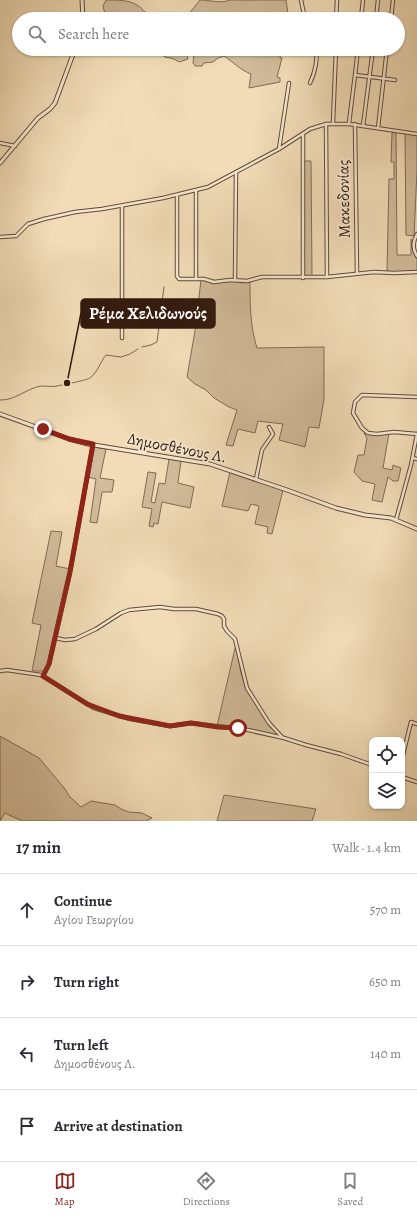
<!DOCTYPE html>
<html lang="en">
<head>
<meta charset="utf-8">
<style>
  :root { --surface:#fff; --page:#f7f7f7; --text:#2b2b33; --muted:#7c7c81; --line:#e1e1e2; --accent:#8f2418 }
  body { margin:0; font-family:Alegreya,serif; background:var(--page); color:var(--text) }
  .controls { position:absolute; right:12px; bottom:12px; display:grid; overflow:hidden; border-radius:8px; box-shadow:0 1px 3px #0004 }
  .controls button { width:36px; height:36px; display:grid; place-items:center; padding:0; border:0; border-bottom:1px solid var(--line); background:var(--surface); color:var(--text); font:20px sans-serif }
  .stop { position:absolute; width:12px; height:12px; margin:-9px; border:3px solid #8f2418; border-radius:50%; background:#fff }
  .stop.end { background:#8f2418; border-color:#fff; box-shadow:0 1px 4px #0008 }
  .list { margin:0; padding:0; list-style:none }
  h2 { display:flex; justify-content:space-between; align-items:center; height:52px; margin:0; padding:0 16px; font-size:17px }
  h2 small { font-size:13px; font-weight:400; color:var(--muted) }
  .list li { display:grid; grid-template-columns:26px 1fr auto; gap:12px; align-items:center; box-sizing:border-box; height:72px; padding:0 16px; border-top:1px solid var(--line) }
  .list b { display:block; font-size:15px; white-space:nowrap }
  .list p { margin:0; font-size:13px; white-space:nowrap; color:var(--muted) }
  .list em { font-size:13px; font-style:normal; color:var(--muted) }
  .icon { flex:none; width:22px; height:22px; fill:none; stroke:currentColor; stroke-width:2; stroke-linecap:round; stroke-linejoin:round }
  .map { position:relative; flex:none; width:417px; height:821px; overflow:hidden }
  .search { position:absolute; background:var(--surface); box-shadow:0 1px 3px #0004; left:12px; right:12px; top:12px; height:44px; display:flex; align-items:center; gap:10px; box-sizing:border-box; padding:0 14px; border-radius:22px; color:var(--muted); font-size:15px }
  .sheet { height:340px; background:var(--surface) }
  nav { display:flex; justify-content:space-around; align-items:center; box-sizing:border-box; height:56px; border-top:1px solid var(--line); background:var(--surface); font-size:11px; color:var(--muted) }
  nav a { display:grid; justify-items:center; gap:2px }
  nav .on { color:var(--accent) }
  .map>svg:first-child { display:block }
  .green { fill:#d1bb9a; stroke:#826a54 }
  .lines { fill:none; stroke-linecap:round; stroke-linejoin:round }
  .stream { stroke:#7e6750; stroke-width:1 }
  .minor-casing { stroke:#624a38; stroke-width:4.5 }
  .tertiary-casing { stroke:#624a38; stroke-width:5 }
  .minor { stroke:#f6e8d0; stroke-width:2.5 }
  .tertiary { stroke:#f6e8d0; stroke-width:3 }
  .route { stroke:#8f2418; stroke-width:5 }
  .labels { text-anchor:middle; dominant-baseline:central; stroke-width:3.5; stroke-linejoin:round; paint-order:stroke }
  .street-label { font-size:16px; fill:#321a0d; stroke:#f6e8d0 }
  .leader { fill:none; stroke:#321a0d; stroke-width:1.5 }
  .callout-dot { fill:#321a0d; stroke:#f6e8d0; stroke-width:1.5 }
  .callout { fill:#321a0d; stroke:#321a0d; stroke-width:1.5 }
  .callout-label { font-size:17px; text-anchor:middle; font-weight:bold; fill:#fff }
</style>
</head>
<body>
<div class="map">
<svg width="417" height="821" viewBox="0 0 417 821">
  <rect width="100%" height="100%" fill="#f1dcb7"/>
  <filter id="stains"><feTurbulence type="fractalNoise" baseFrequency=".005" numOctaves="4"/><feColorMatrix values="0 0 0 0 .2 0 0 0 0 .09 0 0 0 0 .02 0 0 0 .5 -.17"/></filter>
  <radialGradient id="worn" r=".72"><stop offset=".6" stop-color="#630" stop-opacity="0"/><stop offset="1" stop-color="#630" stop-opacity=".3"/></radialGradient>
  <g class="green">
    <path d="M106 0C123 0 135 0 145 12L144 16 146 19H105L102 16 105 14 103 6Z"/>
    <path d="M200 0C210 0 222 4 229 0H286L288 14 276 16V19H181L188 15Z"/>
    <path d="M154 49H281L280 58H282L277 77 280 78V82L249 88 251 74C242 71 233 62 224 56L218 58 213 62 204 63 202 66H195L193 63 194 54 192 51 189 50 186 52 188 59 179 62 174 59 165 57Z"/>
    <polygon points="394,132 396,132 397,255 411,255 411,239 412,240 412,248 417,259 417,271 387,273 389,179 394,179 394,162 391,162 392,133"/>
    <polygon points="405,133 417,134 417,171 414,236 406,235"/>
    <polygon points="304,161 311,161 312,276 304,276"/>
    <path d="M201 280H205L212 283 235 281 243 283 250 281C250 304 250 326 257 348L324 347V399L319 428 309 427 305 447 279 440 283 424 258 421 255 433 238 429 233 446 226 445 237 410 229 407 214 398 206 390 195 384 187 377 195 331Z"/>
    <polygon points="364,433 369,434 389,433 383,468 392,470 393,465 401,468 398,481 393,481 388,477 382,502 372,500 375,484 362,481 354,472 358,455 364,455 367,438"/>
    <polygon points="93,447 106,449 100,478 114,480 112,492 102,492 97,523 90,522 96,479 88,477"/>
    <polygon points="169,459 181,461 178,483 194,487 190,508 162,502 158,524 154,523 153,527 149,526 152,509 142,507 148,472 156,473 151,502 155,503 159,483 165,484"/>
    <polygon points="230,472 283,490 272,534 267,533 268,527 255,524 259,506 251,504 248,511 222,506"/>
    <polygon points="51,531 62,532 56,566 70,569 48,664 44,671 32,671 41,625 32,623"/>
    <polygon points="236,644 241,673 246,689 268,723 279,736 238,727 217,726"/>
    <polygon points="0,736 39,758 65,789 70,797 81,807 91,801 115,805 121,809 129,812 142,813 152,818 146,821 22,821 5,813 0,821"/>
    <polygon points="224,795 316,809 312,821 217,821"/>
  </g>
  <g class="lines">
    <g class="stream">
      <polyline points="142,347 151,345 157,342 164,287"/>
      <path d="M0 400C15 401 27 388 41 386 46 386 52 387 57 386 62 385 88 380 90 378 98 372 100 362 106 355L121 357 130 354 138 349"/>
    </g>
    <defs>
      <g id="minor">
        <polyline points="301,0 305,19"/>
        <polyline points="336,19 337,0"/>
        <polyline points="361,19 363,0"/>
        <polyline points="376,19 378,0"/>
        <polyline points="391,19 393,0"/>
        <polyline points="355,75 358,49"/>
        <path d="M310 83C315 72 318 61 316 49"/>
        <polyline points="333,123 336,49"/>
        <polyline points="349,123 355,75 395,80"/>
        <polyline points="326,124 327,277"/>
        <polyline points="355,124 357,273"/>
        <polyline points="363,126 373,49"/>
        <polyline points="378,128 387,49"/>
        <polyline points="303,135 303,278"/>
        <polyline points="0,143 15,146"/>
        <polyline points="279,149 289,83"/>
        <polyline points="177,195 177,276 179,279 204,279 214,282 230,280 247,281 262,277 327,277 374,272 394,273 417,272"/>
        <path d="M417 234C413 242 412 248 417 256"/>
        <polyline points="0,237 16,236 28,224 44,219 75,212 102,209 163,198 208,187 279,149 310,129 326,124 349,124 417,134"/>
        <polyline points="196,279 196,191"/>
        <polyline points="235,280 236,172"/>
        <polyline points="122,338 122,206"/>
        <polyline points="417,397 362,395 355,402 353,413 362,428 368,433 377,434 394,432 417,434"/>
        <polyline points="413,458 417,459"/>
        <polyline points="256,479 262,450 273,434 269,427"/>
        <polyline points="396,520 411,465 417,434"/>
        <polyline points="56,638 65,640 75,639 96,629 121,613 129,610 160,607 174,609 196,609 218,614 222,616 224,619 224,626 227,631 235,639 247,688 269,723 282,737"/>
        <polyline points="0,671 7,670 41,675 94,708 130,719 170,726 191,723 248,730 284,738 306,745 341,754 372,765"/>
        <polyline points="43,676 49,664 70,572 93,445"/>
        <polyline points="402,759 411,722 417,724"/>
        <polyline points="402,777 417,782"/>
      </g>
      <g id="tertiary">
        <polyline points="82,0 83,19"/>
        <polyline points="0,163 38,118 50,109 55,103 75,49"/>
        <polyline points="0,414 69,439 88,444 210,464 287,490 336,508 365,515 391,518 417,529"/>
      </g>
    </defs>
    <use href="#minor" class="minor-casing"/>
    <use href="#tertiary" class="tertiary-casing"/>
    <use href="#minor" class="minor"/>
    <use href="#tertiary" class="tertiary"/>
  </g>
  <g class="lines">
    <polyline class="route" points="43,429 69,439 93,444 70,572 49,664 43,676 87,704 119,716 170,726 191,723 218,727 238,728"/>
  </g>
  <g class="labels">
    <g class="street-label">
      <text transform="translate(344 199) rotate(-91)">Μακεδονίας</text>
      <text transform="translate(177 448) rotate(11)">Δημοσθένους Λ.</text>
    </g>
  </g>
  <path class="leader" d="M67 383L81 313"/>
  <circle class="callout-dot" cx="67" cy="383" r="4"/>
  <rect class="callout" x="81" y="299" width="134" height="29" rx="4"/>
  <g class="callout-label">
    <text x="148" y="319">Ρέμα Χελιδωνούς</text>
  </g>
  <rect width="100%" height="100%" filter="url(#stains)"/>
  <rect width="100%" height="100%" fill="url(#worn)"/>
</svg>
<div class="controls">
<button><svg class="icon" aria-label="locate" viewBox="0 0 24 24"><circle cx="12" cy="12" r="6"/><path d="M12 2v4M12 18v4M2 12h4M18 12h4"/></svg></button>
<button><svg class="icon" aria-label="layers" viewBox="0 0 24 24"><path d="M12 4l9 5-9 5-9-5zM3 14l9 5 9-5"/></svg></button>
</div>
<div class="stop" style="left:238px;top:728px"></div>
<div class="stop end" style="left:43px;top:429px"></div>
<div class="search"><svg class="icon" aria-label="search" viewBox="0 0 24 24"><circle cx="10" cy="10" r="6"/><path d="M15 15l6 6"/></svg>Search here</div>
</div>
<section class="sheet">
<h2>17 min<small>Walk · 1.4 km</small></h2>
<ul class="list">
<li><svg class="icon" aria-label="ahead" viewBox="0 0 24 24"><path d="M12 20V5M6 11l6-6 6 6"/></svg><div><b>Continue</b><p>Αγίου Γεωργίου</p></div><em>570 m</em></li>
<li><svg class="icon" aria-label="right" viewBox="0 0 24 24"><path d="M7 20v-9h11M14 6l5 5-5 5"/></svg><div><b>Turn right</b></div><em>650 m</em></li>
<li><svg class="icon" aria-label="left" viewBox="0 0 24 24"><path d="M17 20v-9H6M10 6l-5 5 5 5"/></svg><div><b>Turn left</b><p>Δημοσθένους Λ.</p></div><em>140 m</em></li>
<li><svg class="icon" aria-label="arrive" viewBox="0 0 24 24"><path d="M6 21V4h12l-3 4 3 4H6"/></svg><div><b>Arrive at destination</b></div></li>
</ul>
</section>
<nav>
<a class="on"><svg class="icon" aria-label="map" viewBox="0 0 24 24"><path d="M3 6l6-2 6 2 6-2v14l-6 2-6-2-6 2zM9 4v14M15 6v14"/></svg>Map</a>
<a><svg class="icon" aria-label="directions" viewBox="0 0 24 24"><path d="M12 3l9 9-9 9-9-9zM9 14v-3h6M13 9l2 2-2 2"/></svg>Directions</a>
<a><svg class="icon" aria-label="saved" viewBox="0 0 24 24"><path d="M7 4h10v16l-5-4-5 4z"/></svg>Saved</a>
</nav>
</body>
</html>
